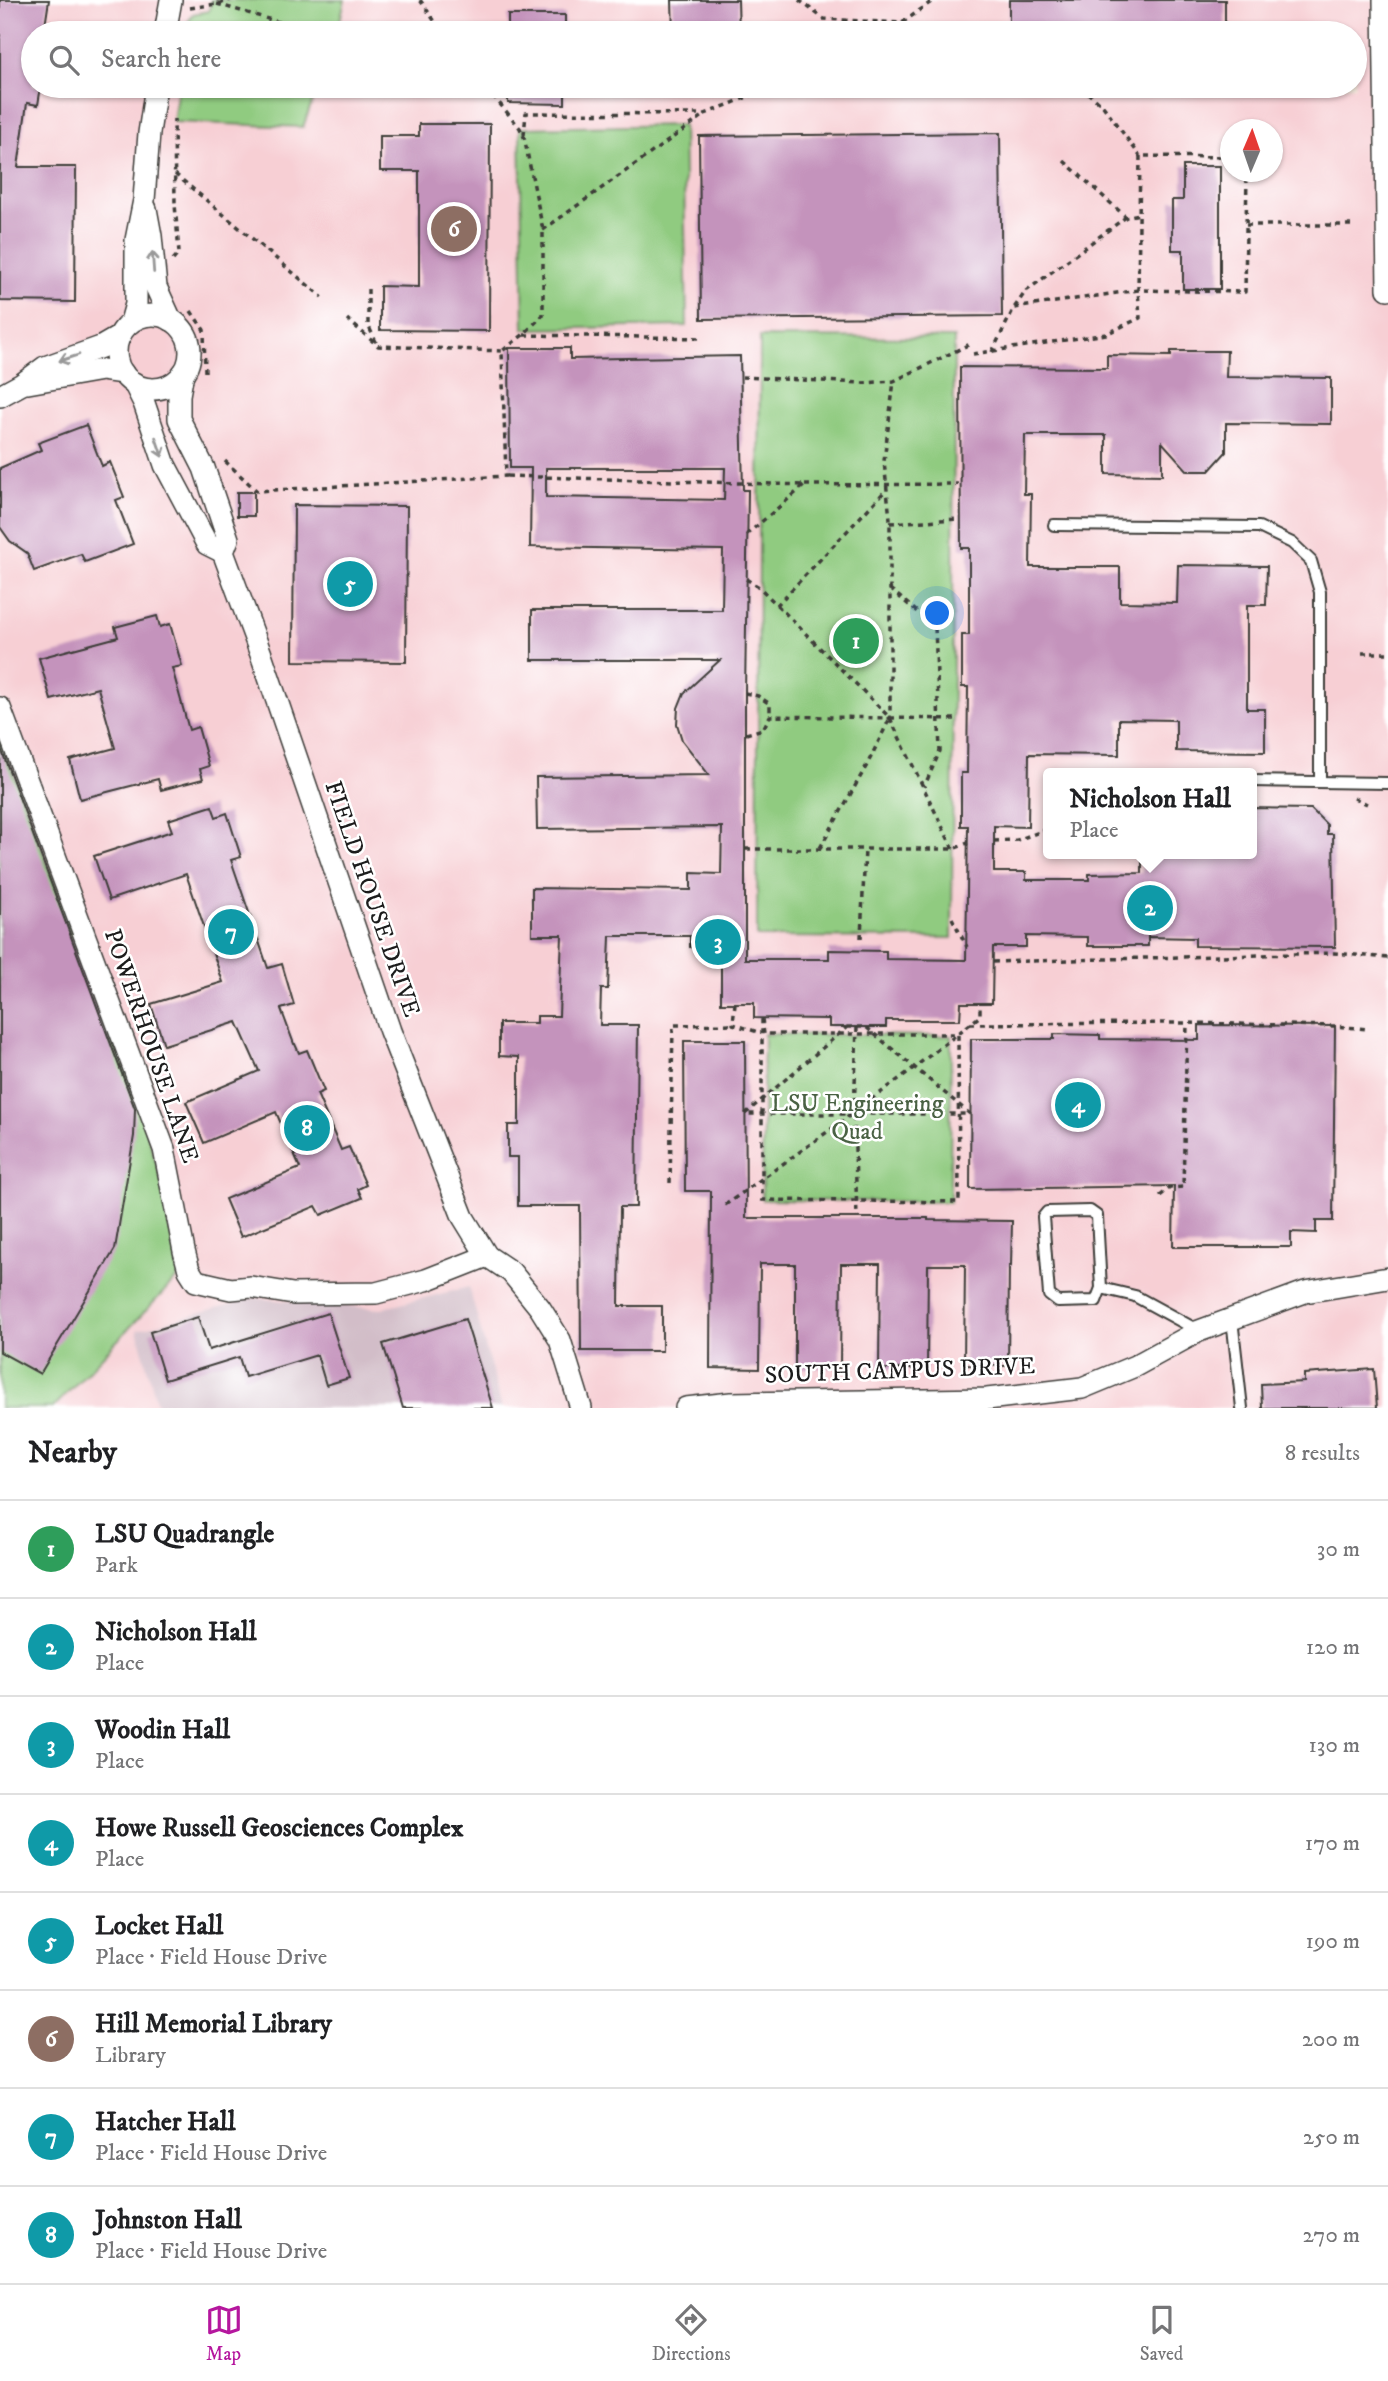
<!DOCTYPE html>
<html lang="en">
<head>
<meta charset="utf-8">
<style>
  :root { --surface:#fff; --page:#f6f6f6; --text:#202124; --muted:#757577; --line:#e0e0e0; --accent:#b5179e }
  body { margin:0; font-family:"IM FELL DW Pica",serif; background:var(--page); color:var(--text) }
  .compass { position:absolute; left:1220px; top:119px; width:63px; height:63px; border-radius:50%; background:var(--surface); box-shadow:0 2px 5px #0004; rotate:2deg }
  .you { position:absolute; left:938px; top:614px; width:24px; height:24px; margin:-18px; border:5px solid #fff; border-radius:50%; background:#1a73e8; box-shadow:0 0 0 10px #1a73e833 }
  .badge { display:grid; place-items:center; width:46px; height:46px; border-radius:50%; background:var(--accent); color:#fff; font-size:23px; font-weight:700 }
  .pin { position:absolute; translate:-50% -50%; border:4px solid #fff; box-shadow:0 2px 7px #0006 }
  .popup { position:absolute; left:1043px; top:768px; width:214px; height:91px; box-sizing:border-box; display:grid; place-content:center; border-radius:7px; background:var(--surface); filter:drop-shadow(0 2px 5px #0005); font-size:23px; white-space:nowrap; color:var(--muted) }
  .popup b { font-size:26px; color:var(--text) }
  .popup::after { content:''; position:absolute; left:50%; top:100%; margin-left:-14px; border:14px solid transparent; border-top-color:var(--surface) }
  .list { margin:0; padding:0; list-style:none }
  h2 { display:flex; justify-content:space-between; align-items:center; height:91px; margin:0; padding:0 28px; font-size:30px }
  h2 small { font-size:23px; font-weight:400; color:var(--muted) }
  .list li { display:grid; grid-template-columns:46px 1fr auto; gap:21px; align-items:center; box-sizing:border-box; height:98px; padding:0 28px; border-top:2px solid var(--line) }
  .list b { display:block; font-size:26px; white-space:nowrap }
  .list p { margin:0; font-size:23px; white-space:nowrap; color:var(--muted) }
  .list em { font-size:23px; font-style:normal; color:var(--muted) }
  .icon { flex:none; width:38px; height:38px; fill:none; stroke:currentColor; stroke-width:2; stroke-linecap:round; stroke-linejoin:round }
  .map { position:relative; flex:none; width:1388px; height:1408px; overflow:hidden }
  .search { position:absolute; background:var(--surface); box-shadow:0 2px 5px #0004; left:21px; right:21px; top:21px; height:77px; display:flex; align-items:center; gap:18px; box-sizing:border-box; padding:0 24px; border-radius:38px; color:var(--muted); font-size:26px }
  .sheet { height:875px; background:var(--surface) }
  nav { display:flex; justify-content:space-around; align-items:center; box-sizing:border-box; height:98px; border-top:2px solid var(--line); background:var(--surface); font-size:19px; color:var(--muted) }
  nav a { display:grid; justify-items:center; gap:4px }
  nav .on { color:var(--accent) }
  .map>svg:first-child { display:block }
  .built { fill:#f7cfd4; fill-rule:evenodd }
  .industrial { fill:#d2bdc8 }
  .green { fill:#90cb80; stroke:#56744e; stroke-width:2 }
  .building { fill:#c493bc; fill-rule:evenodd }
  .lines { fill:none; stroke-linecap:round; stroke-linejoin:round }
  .lane-casing { stroke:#3d3c39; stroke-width:14 }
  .street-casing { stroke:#3d3c39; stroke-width:24 }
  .path { stroke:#3d3c39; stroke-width:3.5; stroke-dasharray:5 5; stroke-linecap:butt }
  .lane { stroke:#fff; stroke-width:10 }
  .street { stroke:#fff; stroke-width:21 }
  .oneway { stroke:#999 }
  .labels { text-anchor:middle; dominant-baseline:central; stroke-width:5; stroke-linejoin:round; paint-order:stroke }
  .street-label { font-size:24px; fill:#1c1c1c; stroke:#fff }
  .park-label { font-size:24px; fill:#4a6244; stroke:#fff }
</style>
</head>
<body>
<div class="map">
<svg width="1388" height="1408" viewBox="0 0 1388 1408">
  <rect width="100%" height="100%" fill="#fff"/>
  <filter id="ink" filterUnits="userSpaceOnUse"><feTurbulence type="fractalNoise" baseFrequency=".0143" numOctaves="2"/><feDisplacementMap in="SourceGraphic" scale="14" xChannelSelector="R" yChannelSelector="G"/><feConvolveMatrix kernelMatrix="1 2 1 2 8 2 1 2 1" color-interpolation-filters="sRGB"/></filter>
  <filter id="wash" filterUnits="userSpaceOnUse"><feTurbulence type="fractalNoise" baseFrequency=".00686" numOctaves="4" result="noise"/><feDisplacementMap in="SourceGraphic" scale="28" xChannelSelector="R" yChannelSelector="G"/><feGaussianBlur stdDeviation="1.57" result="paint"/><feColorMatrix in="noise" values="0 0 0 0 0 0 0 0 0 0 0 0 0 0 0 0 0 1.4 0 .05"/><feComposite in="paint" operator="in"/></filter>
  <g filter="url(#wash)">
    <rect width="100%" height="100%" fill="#f8eede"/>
    <path class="built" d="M0 0H1388V1408H0ZM33 33H1355V86H33ZM1230 130H1272V172H1230ZM1048 773H1252V854H1048Z"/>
    <polygon class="industrial" points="469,1287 502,1408 158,1408 137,1330 253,1298 380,1309"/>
    <g class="green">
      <polygon points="211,0 345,0 337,33 184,33 185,27 193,14 209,11"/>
      <polygon points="178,86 318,86 303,127 173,122"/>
      <polygon points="683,125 687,326 524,329 520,128"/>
      <polygon points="760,337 954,338 952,938 757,937"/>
      <polygon points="0,739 136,1096 161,1179 179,1276 53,1408 0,1408"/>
      <polygon points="764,1034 951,1036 950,1202 762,1200"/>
    </g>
    <g id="blocks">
      <g class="building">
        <polygon points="0,0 49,0 44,33 33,33 33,86 41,86 38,105 27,103 18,167 76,167 75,302 0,301"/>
        <polygon points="672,0 738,0 739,33 673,33"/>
        <rect x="1009" y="0" width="216" height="33"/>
        <rect x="508" y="15" width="57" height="18"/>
        <polygon points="508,86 565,86 565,104 508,103"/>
        <polygon points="419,124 490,124 489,331 380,330 380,286 419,287 419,171 380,171 380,136 419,136"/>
        <polygon points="1000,133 1002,316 701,319 699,136"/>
        <polygon points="1183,166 1220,166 1220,289 1183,289 1183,250 1172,250 1172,200 1183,200"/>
        <path d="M509 348H570V359L740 356 743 490H748L745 693V959H829V950L886 951V959L966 960 968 826H961V773H967L968 687H962V635H969V548H961L960 367 1107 368V355L1171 356V351H1227L1226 377 1331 378V424L1226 423V452L1209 471H1188L1162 442V475L1106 474V435H1025L1024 494H1031L1030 567H1120V602L1177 603 1178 565 1267 566 1266 605H1247V709H1265V752L1176 751V720L1119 719V755L1029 754 1028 827 994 826V872H1026V880H1089V874L1142 873V854H1251V808L1311 809 1327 825V834H1333L1335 947 1195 946V938L1148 937V946H1088V937L1026 936V947H993L992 1003H961L960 1020H886V1027H829V1019L754 1018V1003H721V948L690 947V936H610L608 989H601L600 1025H638L636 1207H620L619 1306H662V1351H581L580 1206H518V1157H508V1125H519V1057L499 1056V1023H537V1016H559L562 935H532V888L691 890V873L721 874 722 827 537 829 536 777 709 775 682 740 677 724 678 708 684 693 720 660H532V610H722L723 550 530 547 531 468H510ZM546 468H725L724 500 546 497Z"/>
        <polygon points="86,425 102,466 110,462 124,497 116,500 133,544 85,562 81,554 34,571 27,553 10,541 0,527 0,468 41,450 38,443"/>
        <rect x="237" y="492" width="17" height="24"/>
        <polygon points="294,505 407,506 406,662 293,661"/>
        <polygon points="157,616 160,627 170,624 182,666 172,668 189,730 198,727 209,766 200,769 203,779 161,790 158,779 80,799 70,760 115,748 98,688 51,700 39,658 118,637 115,627"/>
        <polygon points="0,746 135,1109 134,1136 115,1249 40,1374 0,1352"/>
        <polygon points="212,806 216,817 227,813 241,857 231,860 268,968 282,964 294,1005 281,1009 294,1044 295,1044 299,1053 307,1050 324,1091 317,1094 341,1150 349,1147 366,1185 358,1189 362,1198 321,1215 316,1206 241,1237 225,1199 300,1168 276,1112 204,1143 186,1102 259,1071 237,1022 164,1045 151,1004 223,982 186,874 109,900 94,856 172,831 168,820"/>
        <polygon points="1199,1025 1335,1026 1333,1221 1316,1221 1316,1233 1291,1232 1291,1247 1173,1247 1174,1186 970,1189 971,1039 1054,1039 1054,1034 1100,1035 1100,1039 1199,1040"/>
        <polygon points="684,1041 745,1041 746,1218 928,1218 928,1220 1012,1221 1011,1266 1009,1265 1008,1366 964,1365 965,1265 928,1265 927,1369 879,1369 880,1264 841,1264 840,1368 795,1368 795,1264 760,1264 759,1369 710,1368 711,1191 685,1191"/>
        <polygon points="328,1313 349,1378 326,1385 317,1355 245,1377 239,1357 165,1380 150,1332 198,1317 209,1350"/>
        <polygon points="465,1319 493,1408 403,1408 383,1344"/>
        <polygon points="1374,1369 1377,1408 1262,1408 1261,1384 1304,1382 1304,1374"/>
      </g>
    </g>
  </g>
  <g filter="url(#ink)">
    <use href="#blocks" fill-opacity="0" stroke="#3d3c39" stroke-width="2"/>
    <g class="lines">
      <defs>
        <g id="lane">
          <polyline points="1054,525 1259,527 1292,543 1311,561 1320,592 1320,780"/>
          <polyline points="1252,781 1388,783"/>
          <polyline points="1101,1288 1096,1301 1058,1302 1049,1295 1043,1217 1047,1212 1090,1211 1097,1216 1101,1288 1135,1296 1199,1331"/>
          <polyline points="1232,1319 1242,1408"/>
        </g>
        <g id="street">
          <polyline points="1384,0 1388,289"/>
          <polyline points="165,33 171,0"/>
          <polyline points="146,209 151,236 156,287 171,320"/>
          <circle cx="153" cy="352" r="37"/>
          <polyline points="131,322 136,304 136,240 144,200 149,133 156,86"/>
          <polyline points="183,373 179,395 179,419 204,468 228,539 223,552 262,657 390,1031 463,1217 487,1256 511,1272 540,1308 560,1340 581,1408"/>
          <polyline points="28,383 102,370 123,373"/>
          <polyline points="134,383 144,403 165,465 207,544 223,552"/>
          <polyline points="0,396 22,384 45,367 101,347 120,336"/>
          <polyline points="0,708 164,1149 184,1251 189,1270 196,1281 231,1289 251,1287 293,1294 376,1293 426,1280 487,1256"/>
          <polyline points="686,1408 731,1403 987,1399 1082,1388 1135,1366 1199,1331 1305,1292 1388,1278"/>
        </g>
      </defs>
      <use href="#lane" class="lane-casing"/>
      <use href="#street" class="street-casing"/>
      <g class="path">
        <polyline points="420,0 443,33"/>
        <polyline points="799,0 824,19 902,23 934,0"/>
        <polyline points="217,4 316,33"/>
        <polyline points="219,4 230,0"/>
        <polyline points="190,8 217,4 218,0"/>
        <polyline points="1080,86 1103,106 1140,156"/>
        <polyline points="524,135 526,113 705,114 775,86"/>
        <polyline points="1230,157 1140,156 1138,290 1245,292 1247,172"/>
        <polyline points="1064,161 1126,217 1139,214"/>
        <polyline points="175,174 322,297"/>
        <polyline points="1246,225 1354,225"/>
        <polyline points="543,230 703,116"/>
        <polyline points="173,260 179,253 175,204 174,119"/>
        <polyline points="368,289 368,325 377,344"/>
        <polyline points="191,311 204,330 205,372"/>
        <polyline points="347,319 378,346 502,351"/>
        <polyline points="524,335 704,338"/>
        <polyline points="992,352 1014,308 1026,291 1126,217"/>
        <polyline points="973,354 1106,334 1140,318 1138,290 1014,308"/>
        <polyline points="742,377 862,383 894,381 972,343"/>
        <polyline points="225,461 257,491 506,476 502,351 523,335 543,315 543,230 524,137 520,128 485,86"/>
        <polyline points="507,476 805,485 746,535"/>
        <polyline points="805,485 958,484"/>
        <polyline points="890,523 958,519"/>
        <polyline points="746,579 759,587 777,605 887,489"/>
        <polyline points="890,589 935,627 940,751 924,787"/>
        <polyline points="777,605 890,718 953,849"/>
        <polyline points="1362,653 1388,653"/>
        <polyline points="745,693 758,696 770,704 770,716"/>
        <polyline points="890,718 955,719"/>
        <polyline points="746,734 763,729 770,716 890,718 890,519 884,461 894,381"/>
        <polyline points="1354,798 1367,804"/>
        <polyline points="994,841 1017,840 1048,829"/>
        <polyline points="820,848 867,765 890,718"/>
        <polyline points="746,849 953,849 968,843"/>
        <polyline points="952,918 967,947"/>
        <polyline points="861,938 865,849"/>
        <polyline points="993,962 1334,953 1388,958"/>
        <polyline points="735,1003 733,1024 761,1033"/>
        <polygon points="762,1019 764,1034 958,1034 959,1202 762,1200"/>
        <polyline points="970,1024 1187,1023 1335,1026 1367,1029"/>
        <polygon points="847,1027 866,1027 970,1114 745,1114"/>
        <polyline points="857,1027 854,1113 857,1219"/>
        <polyline points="670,1183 673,1025 733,1024"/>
        <polyline points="1160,1196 1170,1188 1183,1187 1187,1023"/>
        <path d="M725 1205C811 1144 898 1082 980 1016V1003"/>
      </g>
      <use href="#lane" class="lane"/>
      <use href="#street" class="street"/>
    </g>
    <defs><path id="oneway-shaft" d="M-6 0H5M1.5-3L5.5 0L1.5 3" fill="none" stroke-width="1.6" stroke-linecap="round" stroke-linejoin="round" transform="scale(1.75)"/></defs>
    <g class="oneway">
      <use href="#oneway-shaft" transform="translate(153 262) rotate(-94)"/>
      <use href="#oneway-shaft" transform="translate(69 358) rotate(162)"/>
      <use href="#oneway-shaft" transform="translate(159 447) rotate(71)"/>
    </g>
  </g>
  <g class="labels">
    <g class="street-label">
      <text transform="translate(372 899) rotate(71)">FIELD HOUSE DRIVE</text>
      <text transform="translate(151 1046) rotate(71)">POWERHOUSE LANE</text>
      <text transform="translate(900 1371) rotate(-2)">SOUTH CAMPUS DRIVE</text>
    </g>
    <g class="park-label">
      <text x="857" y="1104">LSU Engineering<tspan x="857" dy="28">Quad</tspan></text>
    </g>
  </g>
</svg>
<svg class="compass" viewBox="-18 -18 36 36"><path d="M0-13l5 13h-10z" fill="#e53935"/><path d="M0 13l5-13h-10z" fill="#757577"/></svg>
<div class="you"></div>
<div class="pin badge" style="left:856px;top:641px;background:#2e9e5b">1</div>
<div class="pin badge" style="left:1150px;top:908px;background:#0f9aa8">2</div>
<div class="popup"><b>Nicholson Hall</b>Place</div>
<div class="pin badge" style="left:718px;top:942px;background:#0f9aa8">3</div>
<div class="pin badge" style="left:1078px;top:1105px;background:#0f9aa8">4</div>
<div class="pin badge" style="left:350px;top:584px;background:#0f9aa8">5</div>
<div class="pin badge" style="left:454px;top:229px;background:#8d6e63">6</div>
<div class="pin badge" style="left:231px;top:932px;background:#0f9aa8">7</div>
<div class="pin badge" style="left:307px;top:1128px;background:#0f9aa8">8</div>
<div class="search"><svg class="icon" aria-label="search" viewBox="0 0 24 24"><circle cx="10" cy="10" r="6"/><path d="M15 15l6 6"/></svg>Search here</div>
</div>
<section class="sheet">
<h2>Nearby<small>8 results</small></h2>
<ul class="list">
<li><span class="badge" style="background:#2e9e5b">1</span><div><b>LSU Quadrangle</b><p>Park</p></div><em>30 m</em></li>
<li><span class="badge" style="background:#0f9aa8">2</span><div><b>Nicholson Hall</b><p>Place</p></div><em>120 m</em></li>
<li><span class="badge" style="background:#0f9aa8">3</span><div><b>Woodin Hall</b><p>Place</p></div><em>130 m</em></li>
<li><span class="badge" style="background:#0f9aa8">4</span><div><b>Howe Russell Geosciences Complex</b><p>Place</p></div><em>170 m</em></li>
<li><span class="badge" style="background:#0f9aa8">5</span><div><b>Locket Hall</b><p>Place · Field House Drive</p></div><em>190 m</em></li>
<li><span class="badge" style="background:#8d6e63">6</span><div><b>Hill Memorial Library</b><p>Library</p></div><em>200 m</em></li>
<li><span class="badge" style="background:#0f9aa8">7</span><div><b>Hatcher Hall</b><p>Place · Field House Drive</p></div><em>250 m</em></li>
<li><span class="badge" style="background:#0f9aa8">8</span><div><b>Johnston Hall</b><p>Place · Field House Drive</p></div><em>270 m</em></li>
</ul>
</section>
<nav>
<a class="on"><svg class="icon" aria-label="map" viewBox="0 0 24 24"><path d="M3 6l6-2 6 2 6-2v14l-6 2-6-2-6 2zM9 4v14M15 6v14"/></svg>Map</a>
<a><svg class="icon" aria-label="directions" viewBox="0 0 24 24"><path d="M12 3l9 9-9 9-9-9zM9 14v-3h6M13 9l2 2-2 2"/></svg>Directions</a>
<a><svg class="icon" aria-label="saved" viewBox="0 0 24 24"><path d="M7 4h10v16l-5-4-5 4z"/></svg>Saved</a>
</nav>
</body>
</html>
